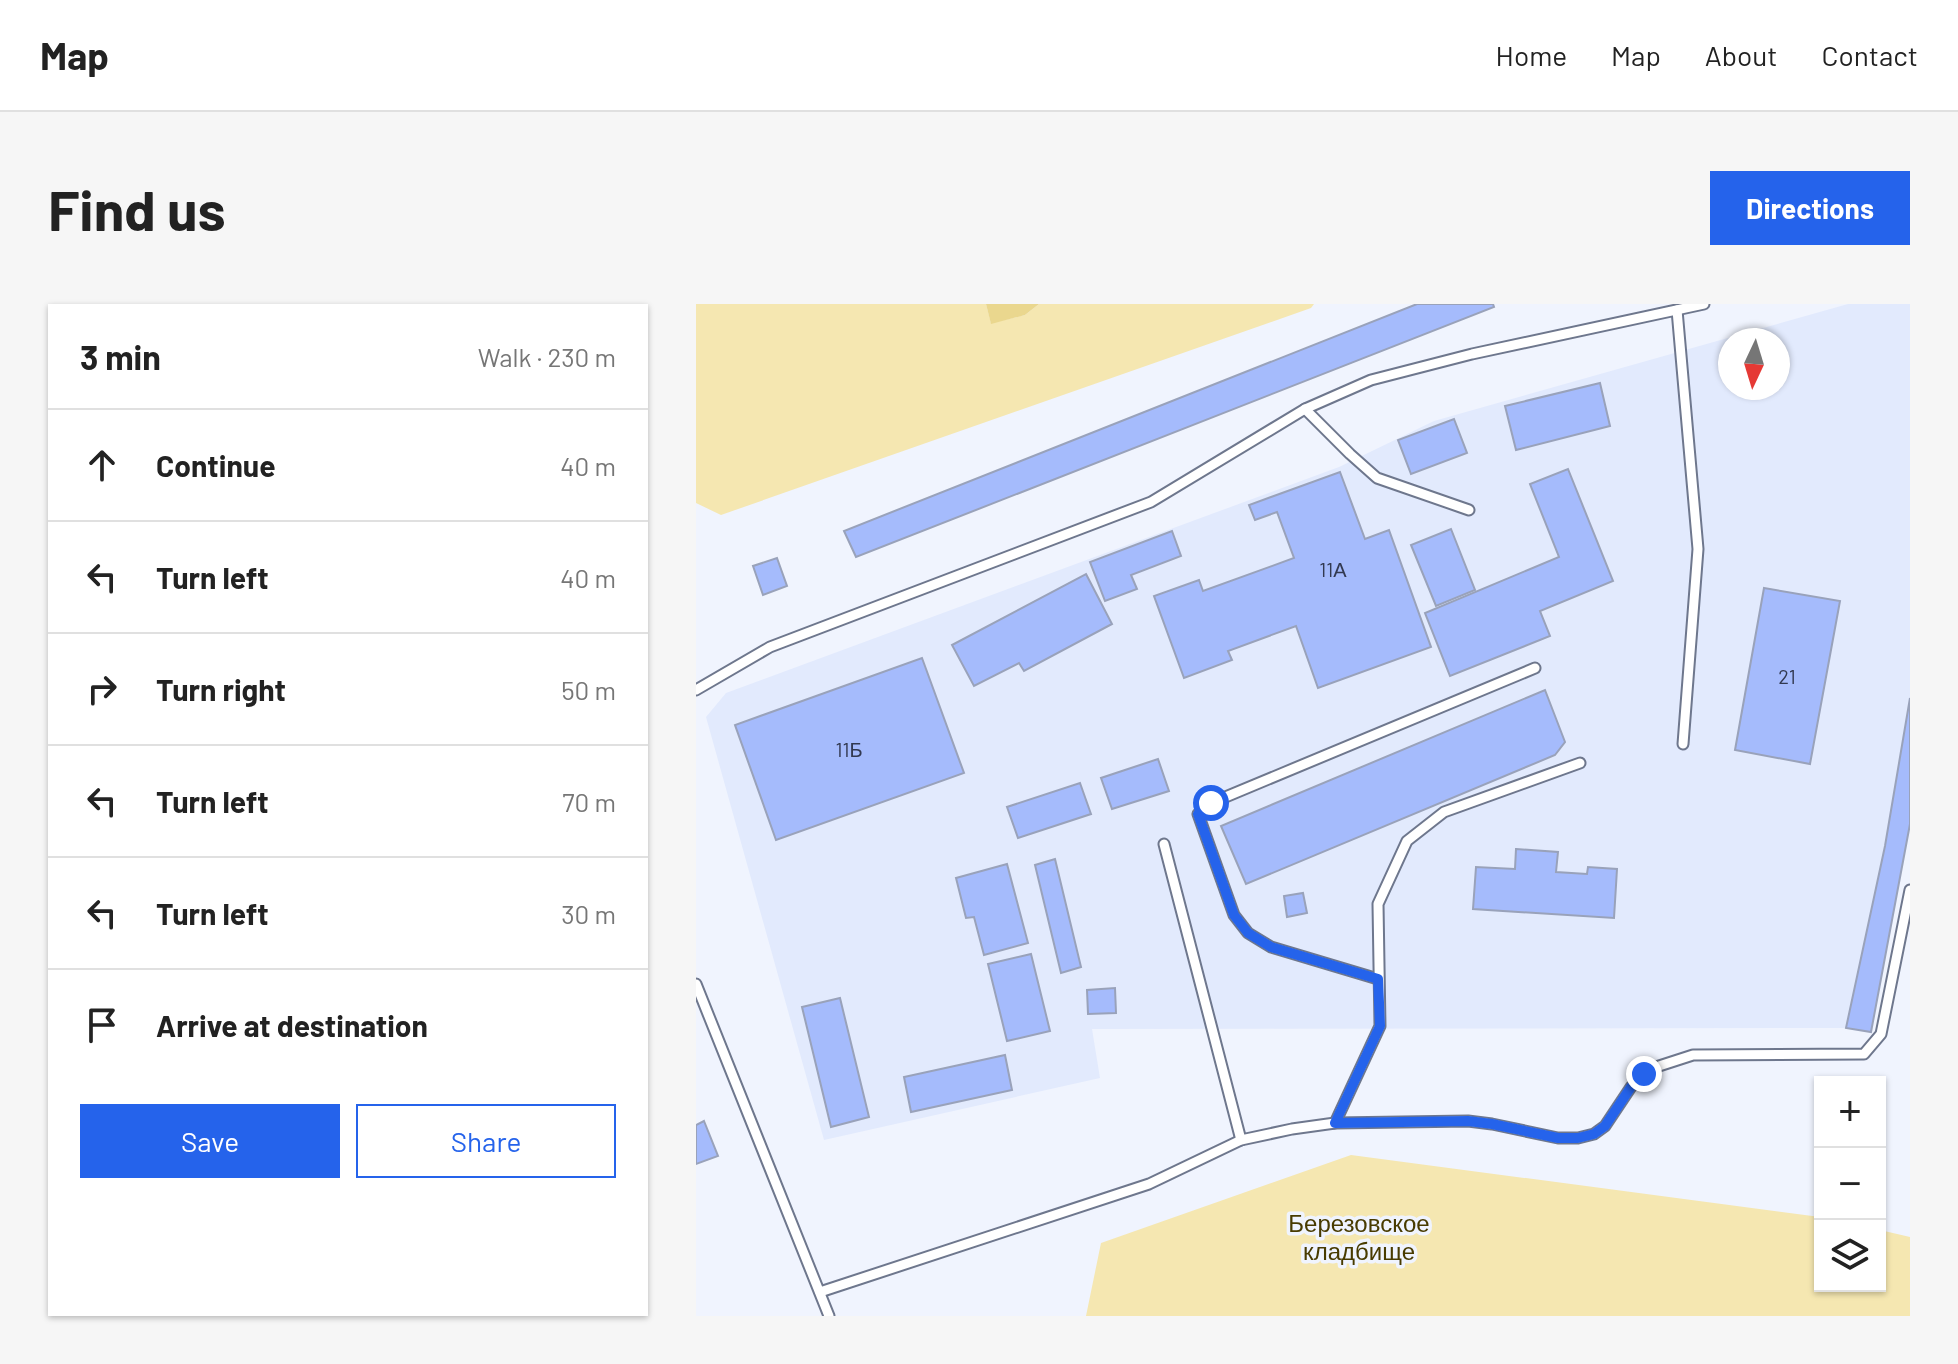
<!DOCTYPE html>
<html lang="en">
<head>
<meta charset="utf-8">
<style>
  :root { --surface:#fff; --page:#f6f6f6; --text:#222; --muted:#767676; --line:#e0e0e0; --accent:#2563eb }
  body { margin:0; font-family:Barlow,sans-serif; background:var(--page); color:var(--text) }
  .controls { position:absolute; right:24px; bottom:24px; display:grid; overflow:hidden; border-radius:0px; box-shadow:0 2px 6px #0004 }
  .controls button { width:72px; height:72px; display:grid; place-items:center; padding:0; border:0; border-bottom:2px solid var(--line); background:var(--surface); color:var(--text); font:40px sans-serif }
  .compass { position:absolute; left:1022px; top:24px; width:72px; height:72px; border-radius:50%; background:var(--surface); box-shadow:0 2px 6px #0004; rotate:184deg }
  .stop { position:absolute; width:24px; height:24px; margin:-18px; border:6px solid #2563eb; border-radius:50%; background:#fff }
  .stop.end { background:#2563eb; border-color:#fff; box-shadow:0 2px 8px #0008 }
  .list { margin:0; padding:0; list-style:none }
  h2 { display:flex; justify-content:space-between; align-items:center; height:104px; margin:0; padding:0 32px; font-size:34px }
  h2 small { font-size:26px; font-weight:400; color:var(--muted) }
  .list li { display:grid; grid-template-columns:52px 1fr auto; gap:24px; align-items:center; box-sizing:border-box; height:112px; padding:0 32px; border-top:2px solid var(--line) }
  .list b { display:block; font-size:30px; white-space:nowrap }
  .list em { font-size:26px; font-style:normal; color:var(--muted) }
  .actions { display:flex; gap:16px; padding:24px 32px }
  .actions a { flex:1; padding:18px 0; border:2px solid var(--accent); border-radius:0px; text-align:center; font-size:28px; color:var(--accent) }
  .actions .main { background:var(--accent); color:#fff }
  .icon { flex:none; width:44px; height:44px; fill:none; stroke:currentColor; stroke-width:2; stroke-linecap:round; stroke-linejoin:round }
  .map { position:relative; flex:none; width:1214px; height:1012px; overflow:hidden; border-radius:0px }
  header { display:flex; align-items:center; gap:48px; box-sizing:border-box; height:112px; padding:0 40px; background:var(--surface); border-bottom:2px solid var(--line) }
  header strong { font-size:38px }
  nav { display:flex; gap:44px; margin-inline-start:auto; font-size:28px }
  .intro { display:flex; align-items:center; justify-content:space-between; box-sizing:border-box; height:192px; padding:0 48px }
  h1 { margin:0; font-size:56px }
  .button { padding:20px 36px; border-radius:0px; background:var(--accent); color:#fff; font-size:28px; font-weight:700 }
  main { display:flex; gap:48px; padding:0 48px }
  aside { flex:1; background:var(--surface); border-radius:0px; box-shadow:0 2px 6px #0004 }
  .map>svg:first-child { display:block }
  .built { fill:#e2eafd; fill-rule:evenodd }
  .green { fill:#f5e7b1 }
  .water { fill:#ead78e }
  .building { fill:#a5bbfc; stroke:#99a2ba; stroke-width:2 }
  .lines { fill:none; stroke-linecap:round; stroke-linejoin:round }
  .lane-casing { stroke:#6e778d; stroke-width:13 }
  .lane { stroke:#fff; stroke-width:9 }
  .route { stroke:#2563eb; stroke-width:10 }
  .labels { text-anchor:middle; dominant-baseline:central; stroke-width:7; stroke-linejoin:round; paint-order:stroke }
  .number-label { font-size:20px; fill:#323950 }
  .park-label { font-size:24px; fill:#483b00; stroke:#f0f4fe }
</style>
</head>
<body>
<header>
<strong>Map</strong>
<nav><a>Home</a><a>Map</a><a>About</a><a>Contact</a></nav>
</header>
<div class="intro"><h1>Find us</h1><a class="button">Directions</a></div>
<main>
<aside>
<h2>3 min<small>Walk · 230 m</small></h2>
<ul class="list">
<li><svg class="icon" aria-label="ahead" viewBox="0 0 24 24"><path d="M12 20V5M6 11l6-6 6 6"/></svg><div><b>Continue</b></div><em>40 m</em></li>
<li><svg class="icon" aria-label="left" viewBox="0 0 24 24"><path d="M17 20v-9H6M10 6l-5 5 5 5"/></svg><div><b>Turn left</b></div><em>40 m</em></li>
<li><svg class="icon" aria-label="right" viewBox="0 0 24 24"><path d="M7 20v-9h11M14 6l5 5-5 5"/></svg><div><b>Turn right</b></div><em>50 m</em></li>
<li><svg class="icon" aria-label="left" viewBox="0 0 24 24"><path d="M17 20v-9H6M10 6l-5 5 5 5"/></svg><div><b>Turn left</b></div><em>70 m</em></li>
<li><svg class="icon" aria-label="left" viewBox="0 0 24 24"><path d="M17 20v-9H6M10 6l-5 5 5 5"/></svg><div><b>Turn left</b></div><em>30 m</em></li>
<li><svg class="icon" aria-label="arrive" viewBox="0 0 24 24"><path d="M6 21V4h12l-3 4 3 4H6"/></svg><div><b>Arrive at destination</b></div></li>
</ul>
<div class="actions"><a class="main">Save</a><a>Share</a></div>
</aside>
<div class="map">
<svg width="1214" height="1012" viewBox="0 0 1214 1012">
  <rect width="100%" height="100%" fill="#f0f4fe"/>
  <path class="built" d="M1152 0H1214V394L1189 542 1150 724 396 725 404 774 128 836 10 413 30 389 643 163 738 117ZM1034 36H1082V84H1034Z"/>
  <g class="green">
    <polygon points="0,0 290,0 295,19 329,11 343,0 618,0 615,4 25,211 0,199"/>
    <polygon points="655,851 1124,913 1124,982 1184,982 1184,926 1214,933 1214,1012 390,1012 405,939"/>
  </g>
  <polygon class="water" points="290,0 343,0 329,11 295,20"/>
  <g class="building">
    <polygon points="721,0 797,0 798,3 160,253 148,227"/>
    <polygon points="904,79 914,122 820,146 809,102"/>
    <polygon points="758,115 771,149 715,170 702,136"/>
    <polygon points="872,165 917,277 844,307 854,332 754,372 729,309 863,253 834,180"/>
    <polygon points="644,168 669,235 693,226 735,343 622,384 600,322 532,347 536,356 488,374 458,292 503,276 507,287 598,254 581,208 559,216 553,201"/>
    <polygon points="755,225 779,286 740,302 715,241"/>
    <polygon points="476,227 485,252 435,271 441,285 409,297 394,258"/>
    <polygon points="81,254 91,282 67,291 57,262"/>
    <polygon points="390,270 416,320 328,367 323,359 278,382 256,341"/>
    <polygon points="1068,284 1144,297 1114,460 1039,446"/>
    <polygon points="226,354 268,469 80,536 39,421"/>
    <polygon points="849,386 869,438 859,451 550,580 525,522"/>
    <polygon points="1214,394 1214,520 1175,728 1150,724 1189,542"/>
    <polygon points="462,455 473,487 416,505 405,474"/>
    <polygon points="384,479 395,510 322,534 311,503"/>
    <polygon points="820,545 862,548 860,568 891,570 892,563 921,565 918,614 777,605 780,563 819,565"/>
    <polygon points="359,555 385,663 365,669 339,561"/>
    <polygon points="311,560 332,639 288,651 278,613 270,614 260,574"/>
    <polygon points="607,589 611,609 591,613 588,592"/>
    <polygon points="335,650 354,727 311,737 292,660"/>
    <polygon points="419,684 420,709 392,710 391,686"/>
    <polygon points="144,694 173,813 135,823 106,703"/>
    <polygon points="309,751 316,786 215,808 208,773"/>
    <polygon points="8,817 22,852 0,860 0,821"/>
  </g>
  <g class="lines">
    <defs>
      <g id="lane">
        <polyline points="981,6 1002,245 987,440"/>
        <polyline points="609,105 654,150 681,174 773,206"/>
        <polyline points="0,386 74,343 455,198 609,105 675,76 776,50 1008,0"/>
        <polyline points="468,540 545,836"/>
        <polyline points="682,675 575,643 552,629 538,611 502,510 515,499 839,364"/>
        <polyline points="0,680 133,1012"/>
        <polyline points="639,819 684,722 682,600 711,537 748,508 884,459"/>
        <polyline points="124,988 453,880 545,836 596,825 639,819 772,817 796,820 862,834 882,834 898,830 909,822 935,783 948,770 963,762 997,751 1168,750 1185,730 1214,586"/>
      </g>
    </defs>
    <use href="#lane" class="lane-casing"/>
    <use href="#lane" class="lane"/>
  </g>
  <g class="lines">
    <polyline class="route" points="515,499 502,510 538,611 552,629 575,643 682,675 684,722 639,819 772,817 796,820 862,834 882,834 898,830 909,822 935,783 948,770"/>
  </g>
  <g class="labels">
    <g class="number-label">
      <text x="637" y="265">11А</text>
      <text x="1091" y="372">21</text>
      <text x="153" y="445">11Б</text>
    </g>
    <g class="park-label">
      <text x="663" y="918">Березовское<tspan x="663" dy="28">кладбище</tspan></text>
    </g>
  </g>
</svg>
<div class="controls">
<button>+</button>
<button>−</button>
<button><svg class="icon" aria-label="layers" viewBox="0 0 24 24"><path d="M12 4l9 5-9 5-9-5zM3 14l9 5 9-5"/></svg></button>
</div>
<svg class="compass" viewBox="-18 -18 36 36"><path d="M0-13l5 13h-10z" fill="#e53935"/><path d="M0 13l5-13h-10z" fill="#767676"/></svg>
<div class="stop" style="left:515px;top:499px"></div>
<div class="stop end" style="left:948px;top:770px"></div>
</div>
</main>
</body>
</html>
